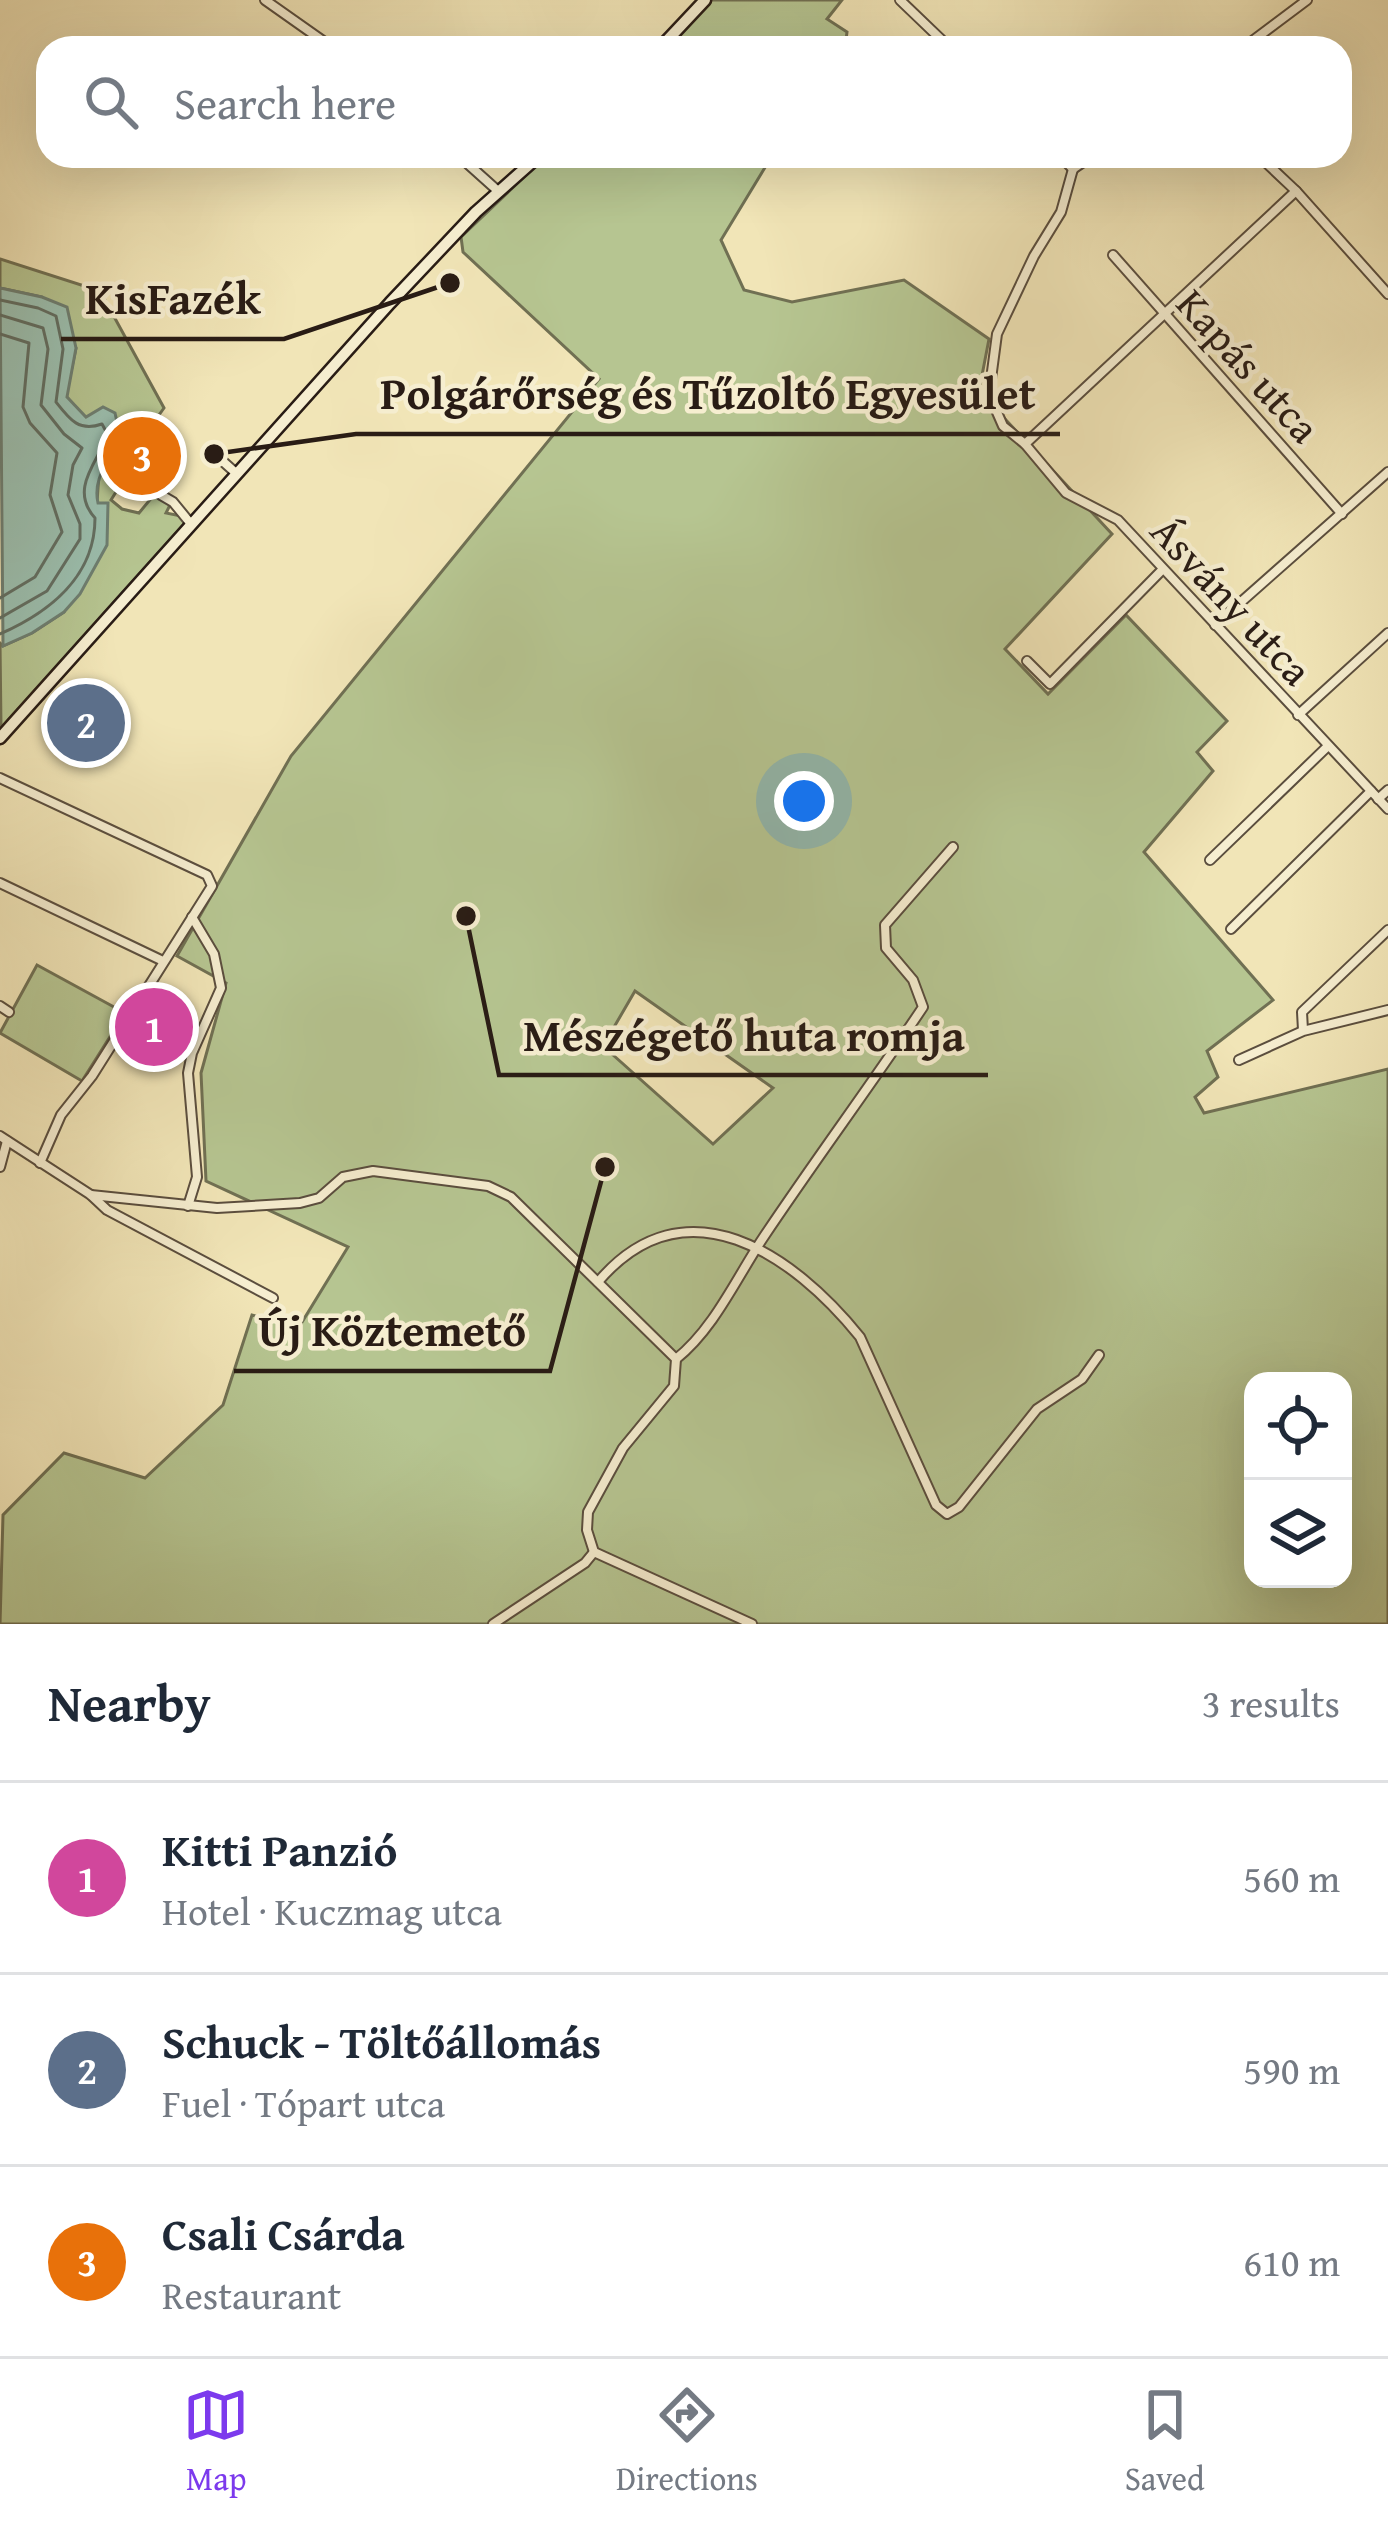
<!DOCTYPE html>
<html lang="en">
<head>
<meta charset="utf-8">
<style>
  :root { --surface:#fff; --page:#f2f2f3; --text:#1f2937; --muted:#747a83; --line:#e0e1e3; --accent:#7c3aed }
  body { margin:0; font-family:"Gentium Book Plus",serif; background:var(--page); color:var(--text) }
  .controls { position:absolute; right:36px; bottom:36px; display:grid; overflow:hidden; border-radius:24px; box-shadow:0 12px 48px #0002 }
  .controls button { width:108px; height:108px; display:grid; place-items:center; padding:0; border:0; border-bottom:3px solid var(--line); background:var(--surface); color:var(--text); font:60px sans-serif }
  .you { position:absolute; left:804px; top:801px; width:42px; height:42px; margin:-30px; border:9px solid #fff; border-radius:50%; background:#1a73e8; box-shadow:0 0 0 18px #1a73e833 }
  .badge { display:grid; place-items:center; width:78px; height:78px; border-radius:50%; background:var(--accent); color:#fff; font-size:39px; font-weight:700 }
  .pin { position:absolute; translate:-50% -50%; border:6px solid #fff; box-shadow:0 3px 12px #0006 }
  .list { margin:0; padding:0; list-style:none }
  h2 { display:flex; justify-content:space-between; align-items:center; height:156px; margin:0; padding:0 48px; font-size:51px }
  h2 small { font-size:39px; font-weight:400; color:var(--muted) }
  .list li { display:grid; grid-template-columns:78px 1fr auto; gap:36px; align-items:center; box-sizing:border-box; height:192px; padding:0 48px; border-top:3px solid var(--line) }
  .list b { display:block; font-size:45px; white-space:nowrap }
  .list p { margin:0; font-size:39px; white-space:nowrap; color:var(--muted) }
  .list em { font-size:39px; font-style:normal; color:var(--muted) }
  .icon { flex:none; width:66px; height:66px; fill:none; stroke:currentColor; stroke-width:2; stroke-linecap:round; stroke-linejoin:round }
  .map { position:relative; flex:none; width:1388px; height:1624px; overflow:hidden }
  .search { position:absolute; background:var(--surface); box-shadow:0 12px 48px #0002; left:36px; right:36px; top:36px; height:132px; display:flex; align-items:center; gap:30px; box-sizing:border-box; padding:0 42px; border-radius:36px; color:var(--muted); font-size:45px }
  .sheet { height:732px; background:var(--surface) }
  nav { display:flex; justify-content:space-around; align-items:center; box-sizing:border-box; height:168px; border-top:3px solid var(--line); background:var(--surface); font-size:33px; color:var(--muted) }
  nav a { display:grid; justify-items:center; gap:6px }
  nav .on { color:var(--accent) }
  .map>svg:first-child { display:block }
  .green { fill:#b6c591; stroke:#707053; stroke-width:3; fill-rule:evenodd }
  .water { fill:#9bbfaf; stroke:#6d7e71; stroke-width:3 }
  .lines { fill:none; stroke-linecap:round; stroke-linejoin:round }
  .shore { stroke:#626e62; stroke-width:3 }
  .street-casing { stroke:#5b4e3e; stroke-width:12 }
  .secondary-casing { stroke:#291c15; stroke-width:15 }
  .street { stroke:#f6eed0; stroke-width:8 }
  .secondary { stroke:#f6eed0; stroke-width:10 }
  .labels { text-anchor:middle; dominant-baseline:central; stroke-width:9; stroke-linejoin:round; paint-order:stroke }
  .street-label { font-size:42px; fill:#291c15; stroke:#f6eed0 }
  .leader { fill:none; stroke:#291c15; stroke-width:4.5 }
  .callout-dot { fill:#291c15; stroke:#f6eed0; stroke-width:4.5 }
  .callout-label { font-size:45px; text-anchor:middle; font-weight:bold; fill:#291c15; stroke:#f6eed0; stroke-width:9; stroke-linejoin:round; paint-order:stroke }
</style>
</head>
<body>
<div class="map">
<svg width="1388" height="1624" viewBox="0 0 1388 1624">
  <rect width="100%" height="100%" fill="#f1e5b7"/>
  <filter id="stains"><feTurbulence type="fractalNoise" baseFrequency=".00167" numOctaves="4"/><feColorMatrix values="0 0 0 0 .2 0 0 0 0 .09 0 0 0 0 .02 0 0 0 .5 -.17"/></filter>
  <radialGradient id="worn" r=".72"><stop offset=".6" stop-color="#630" stop-opacity="0"/><stop offset="1" stop-color="#630" stop-opacity=".3"/></radialGradient>
  <g class="green">
    <polygon points="709,0 842,0 827,19 847,32 845,48 659,48"/>
    <path d="M546 156H772L721 240 744 290 792 302 904 280 989 339 979 391 1112 534 1005 649 1048 694 1126 615 1227 721 1197 752 1213 771 1144 852 1273 1000 1207 1051 1218 1077 1195 1097 1204 1113 1388 1069V1624H0L3 1515 64 1453 145 1478 223 1405 252 1315 299 1327 348 1247 206 1181 201 1073 226 983 177 956 291 756 599 379 463 252 461 237ZM635 991 773 1088 713 1144 603 1046ZM1253 1381H1343V1579H1253Z"/>
    <polygon points="0,259 100,291 164,408 159,415 162,426 148,416 144,424 138,421 115,463 142,484 121,484 111,500 122,509 139,513 153,496 173,499 166,513 181,516 185,523 1,728 0,643 3,646 32,633 64,612 97,503 99,472 114,451 66,396 76,348 42,297 0,288"/>
    <polygon points="37,965 125,1013 82,1081 0,1033"/>
  </g>
  <path class="water" d="M0 288 42 297 67 307 76 348 67 397 86 417 103 407 115 413 120 436C111 459 92 477 98 503H108L107 545 80 594 64 612 32 633 3 646Z"/>
  <g class="lines">
    <g class="shore">
      <path d="M0 300 38 308 56 316 63 349 56 402C70 420 79 432 102 424L108 435C97 463 69 489 95 518 95 576 50 612 0 634"/>
      <polyline points="0,315 43,328 48,349 41,405 64,434 82,448 73,465 68,495 80,524 80,539 47,591 0,618"/>
      <polyline points="0,334 29,343 23,407 30,423 57,453 50,495 62,532 35,577 0,598"/>
    </g>
    <defs>
      <g id="street">
        <polyline points="265,0 333,48"/>
        <polyline points="900,0 950,48"/>
        <polyline points="1243,48 1307,0"/>
        <polyline points="459,156 498,191"/>
        <polyline points="1060,156 1073,169"/>
        <polyline points="1259,156 1296,191 1388,294"/>
        <polyline points="1073,169 1061,212 1034,256 997,334 989,394 1003,426 1025,444 1066,493 1118,520 1388,809"/>
        <polyline points="1073,169 1092,156"/>
        <polyline points="1113,255 1342,514"/>
        <polyline points="1025,444 1296,191"/>
        <polyline points="218,457 237,474"/>
        <polyline points="161,495 173,502 191,524"/>
        <polyline points="1215,625 1388,472"/>
        <polyline points="1027,661 1050,684 1162,570"/>
        <polyline points="1298,715 1388,633"/>
        <polyline points="0,778 207,875 212,886 92,1076 61,1115 40,1163"/>
        <polyline points="1378,799 1388,790"/>
        <polyline points="1210,860 1328,746"/>
        <polyline points="0,883 163,961"/>
        <polyline points="1231,929 1371,791"/>
        <polyline points="0,1006 9,1012"/>
        <polyline points="1303,1030 1302,1012 1388,930"/>
        <polyline points="1239,1060 1303,1031 1388,1010"/>
        <polyline points="0,1136 91,1195 107,1210 273,1298"/>
        <polyline points="0,1167 7,1141"/>
        <polyline points="91,1195 217,1208 300,1203 319,1198 343,1177 373,1171 488,1186 511,1197 676,1359 674,1386 623,1448 588,1512 587,1530 594,1552 752,1624"/>
        <polyline points="188,1206 197,1177 188,1073 192,1053 221,988 214,954 192,917"/>
        <path d="M598 1282C685 1179 793 1254 860 1337L936 1505 947 1514 959 1507 1037 1409 1082 1379 1099 1355"/>
        <path d="M676 1359C714 1329 737 1277 763 1238 815 1160 871 1085 923 1007L913 980 886 948 885 925 953 847"/>
        <polyline points="493,1624 585,1563 594,1552"/>
      </g>
      <g id="secondary">
        <polyline points="660,48 705,0"/>
        <polyline points="0,738 390,303 476,212 539,156"/>
      </g>
    </defs>
    <use href="#street" class="street-casing"/>
    <use href="#secondary" class="secondary-casing"/>
    <use href="#street" class="street"/>
    <use href="#secondary" class="secondary"/>
  </g>
  <g class="labels">
    <g class="street-label">
      <text transform="translate(1249 365) rotate(48)">Kapás utca</text>
      <text transform="translate(1232 600) rotate(47)">Ásvány utca</text>
    </g>
  </g>
  <path class="leader" d="M450 283L284 339H61M214 454L356 434H1060M466 916L499 1075H988M605 1167L550 1371H234"/>
  <g class="callout-dot">
    <circle cx="450" cy="283" r="12"/>
    <circle cx="214" cy="454" r="12"/>
    <circle cx="466" cy="916" r="12"/>
    <circle cx="605" cy="1167" r="12"/>
  </g>
  <g class="callout-label">
    <text x="173" y="314">KisFazék</text>
    <text x="708" y="409">Polgárőrség és Tűzoltó Egyesület</text>
    <text x="744" y="1051">Mészégető huta romja</text>
    <text x="392" y="1346">Új Köztemető</text>
  </g>
  <rect width="100%" height="100%" filter="url(#stains)"/>
  <rect width="100%" height="100%" fill="url(#worn)"/>
</svg>
<div class="controls">
<button><svg class="icon" aria-label="locate" viewBox="0 0 24 24"><circle cx="12" cy="12" r="6"/><path d="M12 2v4M12 18v4M2 12h4M18 12h4"/></svg></button>
<button><svg class="icon" aria-label="layers" viewBox="0 0 24 24"><path d="M12 4l9 5-9 5-9-5zM3 14l9 5 9-5"/></svg></button>
</div>
<div class="you"></div>
<div class="pin badge" style="left:154px;top:1027px;background:#d1479c">1</div>
<div class="pin badge" style="left:86px;top:723px;background:#5c6f8a">2</div>
<div class="pin badge" style="left:142px;top:456px;background:#e8710a">3</div>
<div class="search"><svg class="icon" aria-label="search" viewBox="0 0 24 24"><circle cx="10" cy="10" r="6"/><path d="M15 15l6 6"/></svg>Search here</div>
</div>
<section class="sheet">
<h2>Nearby<small>3 results</small></h2>
<ul class="list">
<li><span class="badge" style="background:#d1479c">1</span><div><b>Kitti Panzió</b><p>Hotel · Kuczmag utca</p></div><em>560 m</em></li>
<li><span class="badge" style="background:#5c6f8a">2</span><div><b>Schuck - Töltőállomás</b><p>Fuel · Tópart utca</p></div><em>590 m</em></li>
<li><span class="badge" style="background:#e8710a">3</span><div><b>Csali Csárda</b><p>Restaurant</p></div><em>610 m</em></li>
</ul>
</section>
<nav>
<a class="on"><svg class="icon" aria-label="map" viewBox="0 0 24 24"><path d="M3 6l6-2 6 2 6-2v14l-6 2-6-2-6 2zM9 4v14M15 6v14"/></svg>Map</a>
<a><svg class="icon" aria-label="directions" viewBox="0 0 24 24"><path d="M12 3l9 9-9 9-9-9zM9 14v-3h6M13 9l2 2-2 2"/></svg>Directions</a>
<a><svg class="icon" aria-label="saved" viewBox="0 0 24 24"><path d="M7 4h10v16l-5-4-5 4z"/></svg>Saved</a>
</nav>
</body>
</html>
